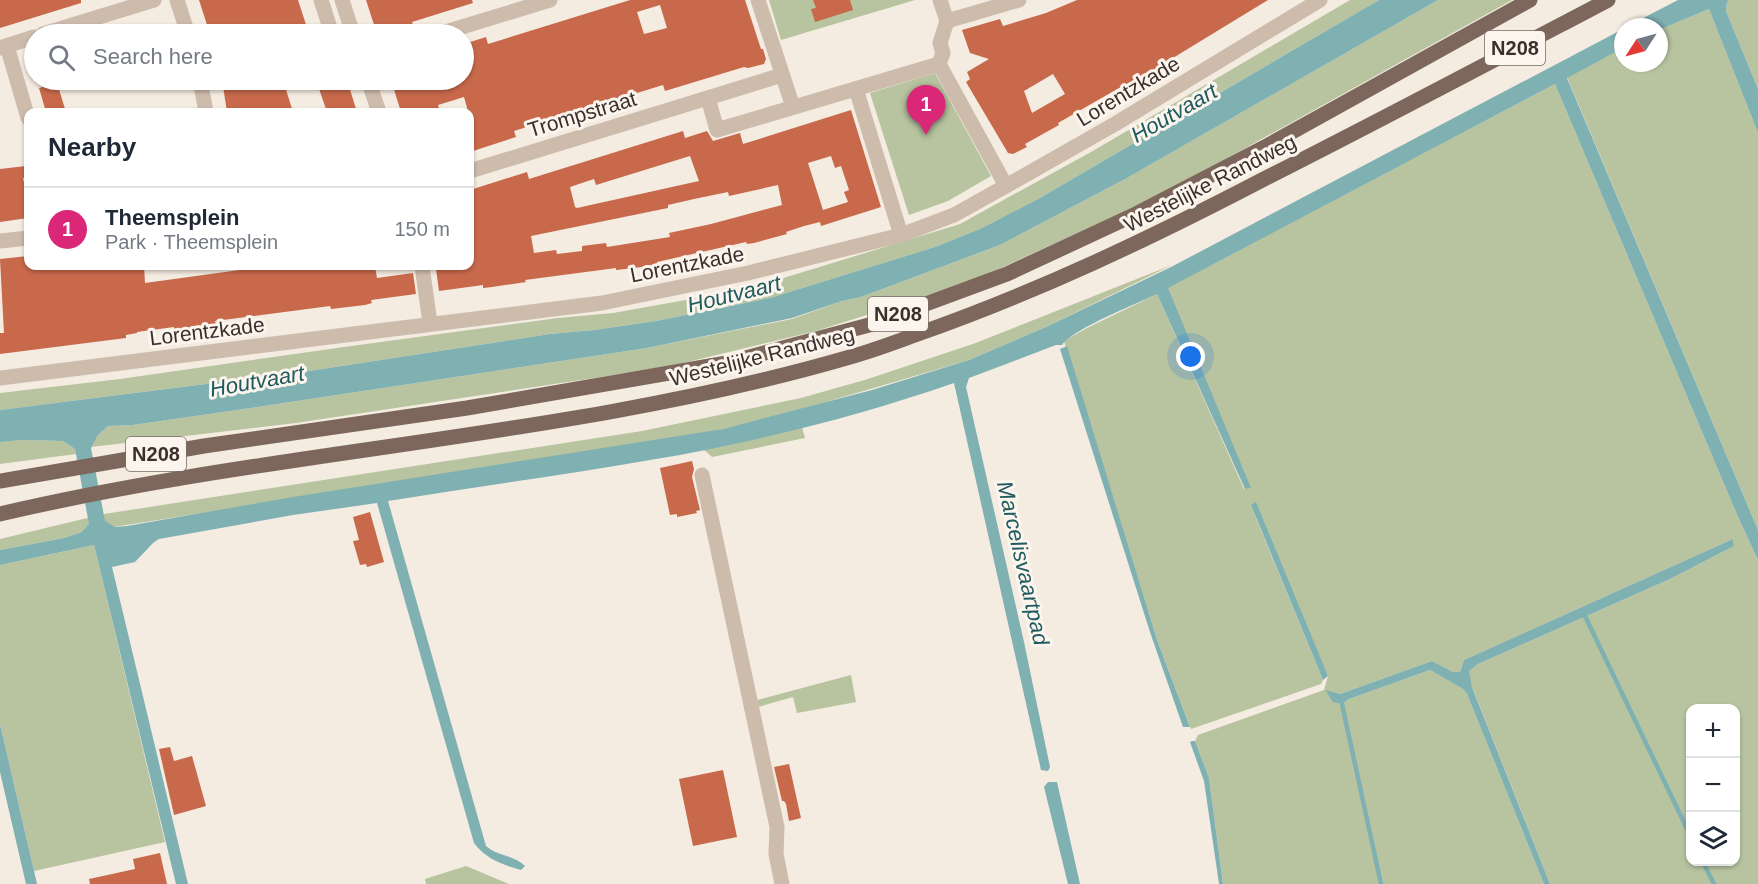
<!DOCTYPE html>
<html lang="en">
<head>
<meta charset="utf-8">
<style>
  :root { --surface:#fff; --page:#f6f6f7; --text:#1f2937; --muted:#747a83; --line:#e0e1e3; --accent:#db2777 }
  body { margin:0; font-family:Arial,sans-serif; background:var(--page); color:var(--text) }
  .controls { position:absolute; right:18px; bottom:18px; display:grid; overflow:hidden; border-radius:12px; box-shadow:0 2px 4px #0004 }
  .controls button { width:54px; height:54px; display:grid; place-items:center; padding:0; border:0; border-bottom:2px solid var(--line); background:var(--surface); color:var(--text); font:30px sans-serif }
  .compass { position:absolute; left:1614px; top:18px; width:54px; height:54px; border-radius:50%; background:var(--surface); box-shadow:0 2px 4px #0004; rotate:234deg }
  .you { position:absolute; left:1191px; top:357px; width:21px; height:21px; margin:-15px; border:4px solid #fff; border-radius:50%; background:#1a73e8; box-shadow:0 0 0 9px #1a73e833 }
  .badge { display:grid; place-items:center; width:39px; height:39px; border-radius:50%; background:var(--accent); color:#fff; font-size:20px; font-weight:700 }
  .pin { position:absolute; translate:-50% -50px; filter:drop-shadow(0 2px 3px #0008) }
  .pin::after { content:''; position:absolute; top:32px; width:21px; height:18px; background:inherit; clip-path:polygon(0 0,100% 0,50% 100%) }
  .list { margin:0; padding:0; list-style:none }
  h2 { display:flex; justify-content:space-between; align-items:center; height:78px; margin:0; padding:0 24px; font-size:26px }
  h2 small { font-size:20px; font-weight:400; color:var(--muted) }
  .list li { display:grid; grid-template-columns:39px 1fr auto; gap:18px; align-items:center; box-sizing:border-box; height:84px; padding:0 24px; border-top:2px solid var(--line) }
  .list b { display:block; font-size:22px; white-space:nowrap }
  .list p { margin:0; font-size:20px; white-space:nowrap; color:var(--muted) }
  .list em { font-size:20px; font-style:normal; color:var(--muted) }
  .icon { flex:none; width:33px; height:33px; fill:none; stroke:currentColor; stroke-width:2; stroke-linecap:round; stroke-linejoin:round }
  .map { position:relative; flex:none; width:1758px; height:884px; overflow:hidden }
  .search { position:absolute; background:var(--surface); box-shadow:0 2px 4px #0004; left:24px; top:24px; width:450px; height:66px; display:flex; align-items:center; gap:15px; box-sizing:border-box; padding:0 21px; border-radius:33px; color:var(--muted); font-size:22px }
  .panel { position:absolute; background:var(--surface); box-shadow:0 2px 4px #0004; left:24px; top:108px; width:450px; height:162px; border-radius:12px }
  .map>svg:first-child { display:block }
  .green { fill:#b8c4a0; fill-rule:evenodd }
  .water { fill:#7fb0b2 }
  .lines { fill:none; stroke-linecap:round; stroke-linejoin:round }
  .stream { stroke:#7fb0b2; stroke-width:4.5 }
  .building { fill:#c8694b; fill-rule:evenodd }
  .minor { stroke:#cdbbac; stroke-width:15 }
  .major { stroke:#7d675c; stroke-width:15 }
  .labels { text-anchor:middle; dominant-baseline:central; stroke-width:6; stroke-linejoin:round; paint-order:stroke }
  .shield { fill:#fbf5ee; stroke:#756b66; stroke-width:1.5 }
  .shield-label { font-size:20px; font-weight:bold; fill:#3b302b }
  .street-label { font-size:21px; fill:#3b302b; stroke:#fbf5ee }
  .water-label { font-size:22px; font-style:italic; fill:#1f5a5e; stroke:#fbf5ee }
</style>
</head>
<body>
<div class="map">
<svg width="1758" height="884" viewBox="0 0 1758 884">
  <rect width="100%" height="100%" fill="#f4ebe1"/>
  <g class="green">
    <polygon points="769,0 915,0 781,40"/>
    <polygon points="1350,0 1379,0 1038,199 980,229 935,247 770,298 656,321 594,330 550,334 309,371 0,410 0,393 120,379 344,347 558,318 613,313 697,298 777,280 960,224 1091,152"/>
    <polygon points="1438,0 1512,0 1161,195 968,283 816,331 679,364 601,377 296,423 91,447 98,435 108,426 133,425 264,406 647,348 792,319 842,301 861,297 1000,245 1127,178"/>
    <polygon points="1730,0 1758,0 1758,89 1726,11 1727,2"/>
    <polygon points="1709,9 1758,133 1758,530 1567,77 1623,48 1623,63 1659,63 1659,30"/>
    <polygon points="935,73 991,176 948,201 909,215 870,93"/>
    <path d="M1555 84 1738 517 1758 560V884H1550L1468 676 1469 670 1478 664 1670 579 1734 546 1733 539 1464 660 1460 672H1453L1432 661 1340 694 1325 691 1342 704 1349 699 1430 670 1463 689 1467 694 1544 884H1223L1209 778 1195 741 1198 735 1324 690 1328 676 1251 506 1323 680 1321 684 1191 729 1157 640 1064 341 1087 328 1157 294 1244 489 1250 488 1167 288ZM1690 708H1736V862H1690Z"/>
    <polygon points="1172,265 1046,327 969,360 792,412 723,429 676,438 82,532 64,538 0,550 0,539 104,514 642,431 801,398 868,379 973,344"/>
    <polygon points="802,427 805,438 712,457 703,449"/>
    <polygon points="23,440 63,441 75,449 76,454 0,464 0,442"/>
    <polygon points="94,545 165,842 34,871 0,724 0,565"/>
    <polygon points="851,675 856,702 797,713 793,697 758,707 757,700"/>
    <polygon points="466,866 509,884 426,884 425,879"/>
  </g>
  <g class="water">
    <path d="M1379 0H1438L1127 178 1000 245 861 297 842 301 792 318 647 348 264 406 133 425 108 426 98 435 91 448 105 521 115 527 127 526 287 498 723 429 872 390 969 360 1046 327 1171 267 1623 29V48L1567 78 1758 530V560L1738 517 1555 84 1168 288 1251 488 1245 489 1157 294C1136 304 1073 329 1062 345H1056L969 378 966 387 1024 642 1050 767 1048 771 1041 770 954 383C856 417 752 443 650 460 563 475 475 487 388 501L486 846C497 856 514 855 525 866L521 870C503 865 486 859 474 843L377 503 293 515 159 539 153 543 135 562 112 567 188 884H176L94 545 0 565V550L64 538 82 532 89 524 75 449 63 441 23 440 0 442V410L309 371 550 334 594 330 656 321 770 298 935 247 980 229 1038 199Z"/>
    <polygon points="1678,0 1730,0 1727,2 1726,11 1758,89 1758,133 1709,9 1659,30 1659,27 1626,27"/>
    <polygon points="1067,346 1157,640 1190,727 1183,727 1151,635 1060,349"/>
    <polygon points="1256,502 1328,676 1323,680 1251,505"/>
    <polygon points="1733,539 1734,546 1670,579 1478,664 1469,671 1472,687 1550,884 1544,884 1467,694 1463,689 1430,670 1349,699 1342,704 1333,702 1325,690 1340,694 1432,661 1453,672 1460,672 1464,660"/>
    <polygon points="0,724 34,871 37,884 26,884 0,772"/>
    <polygon points="1192,741 1195,741 1209,778 1223,884 1219,884 1204,781 1190,742"/>
    <polygon points="1048,782 1057,782 1080,884 1068,884 1044,787"/>
  </g>
  <g class="lines">
    <g class="stream">
      <polyline points="1585,616 1690,835"/>
      <polyline points="1342,704 1381,884"/>
      <polyline points="1703,862 1714,884"/>
    </g>
  </g>
  <g class="building">
    <polygon points="0,0 81,0 81,3 0,28"/>
    <polygon points="199,0 298,0 309,34 210,34"/>
    <polygon points="366,0 472,0 473,3 412,22 414,28 392,34 377,34"/>
    <path d="M630 0H745L761 49H763L766 59 764 64 748 68 744 67 665 91 663 85 514 131 516 137 470 152V130L473 129 464 97 438 105 440 112H401L391 80H464V44L486 37 488 44ZM660 5 667 28 644 34 637 12Z"/>
    <polygon points="813,0 850,0 853,10 815,22 811,9 816,8"/>
    <path d="M1077 0H1268L1127 86 1126 84 1058 123 1059 125 1025 144 1027 147 1013 154 1008 153 966 82 970 79 967 72 989 59 970 53 962 30 1000 19 1003 26 1046 13ZM1053 74 1065 94 1032 113 1024 91Z"/>
    <polygon points="222,80 283,80 293,112 227,112"/>
    <polygon points="316,80 335,80 336,84 347,80 357,112 327,112"/>
    <polygon points="57,83 66,112 46,112 39,88"/>
    <path d="M851 110 881 207 821 226 820 222 804 226 786 232 787 234 754 243 747 244 746 242 657 262V264L651 266 616 270V268L525 280 526 282 492 287 483 288V285L439 291 436 269 470 266V244L474 243 470 219V190L527 172 529 179 683 131 685 138 707 131 713 141 740 133 743 144ZM690 156 699 181 577 208 575 207 570 187 594 179 596 185ZM831 156 835 168 841 166 849 190 844 192 848 202 823 210 808 163ZM778 185 782 205 711 224 669 233 670 237 607 247 606 243 582 246V251L557 254 556 250 534 253 531 236 668 208V205L694 199 728 192 729 196Z"/>
    <polygon points="26,166 27,178 23,178 28,202 28,218 0,222 0,169"/>
    <polygon points="28,256 28,266 144,266 145,283 261,267 261,266 375,266 377,278 413,273 416,294 371,300 372,303 365,305 331,309 330,306 215,321 216,324 182,329 174,329 174,327 137,332 137,333 126,335 126,338 0,354 0,333 4,333 0,259"/>
    <polygon points="692,461 694,469 692,477 700,510 696,511 697,513 677,517 677,514 670,515 660,468"/>
    <polygon points="370,512 384,562 367,567 366,564 360,565 353,541 359,540 353,517"/>
    <polygon points="170,747 174,761 192,756 206,806 174,815 159,749"/>
    <polygon points="789,764 801,818 789,821 786,804 784,801 782,801 774,767"/>
    <polygon points="723,770 737,837 693,846 679,779"/>
    <polygon points="160,853 167,884 90,884 89,879 135,869 133,859"/>
  </g>
  <g class="lines">
    <g class="minor">
      <polyline points="177,0 188,34"/>
      <polyline points="321,0 332,34"/>
      <polyline points="342,0 353,34"/>
      <polyline points="758,0 793,107"/>
      <polyline points="940,0 947,21 940,43 943,53 939,64 1006,186"/>
      <polyline points="947,21 1019,0"/>
      <polyline points="43,34 154,0"/>
      <polyline points="439,34 550,0"/>
      <polyline points="7,46 28,118"/>
      <polyline points="0,48 34,37"/>
      <polyline points="200,80 206,112"/>
      <polyline points="368,80 379,112"/>
      <polyline points="856,89 901,235"/>
      <polyline points="708,98 717,130 939,64"/>
      <polyline points="470,171 782,75"/>
      <polyline points="0,241 28,238"/>
      <polyline points="422,266 430,323"/>
      <polyline points="0,378 602,303 748,273 901,235 954,215 1006,186 1115,124 1320,0"/>
      <polyline points="702,475 777,827 776,854 782,884"/>
    </g>
    <g class="major">
      <polyline points="0,481 204,446 467,408 727,363 869,325 1007,274 1138,213 1263,148 1530,0"/>
      <path d="M0 514C281 448 572 438 850 357 872 351 893 343 915 335 1038 292 1151 238 1266 178 1381 120 1494 60 1608 0"/>
    </g>
  </g>
  <g class="labels">
    <g class="shield">
      <rect x="1485" y="31" width="60" height="34" rx="4.5"/>
      <rect x="868" y="297" width="60" height="34" rx="4.5"/>
      <rect x="126" y="437" width="60" height="34" rx="4.5"/>
    </g>
    <g class="shield-label">
      <text x="1515" y="48">N208</text>
      <text x="898" y="314">N208</text>
      <text x="156" y="454">N208</text>
    </g>
    <g class="street-label">
      <text transform="translate(1128 91) rotate(-31)">Lorentzkade</text>
      <text transform="translate(582 114) rotate(-17)">Trompstraat</text>
      <text transform="translate(1210 183) rotate(-27)">Westelijke Randweg</text>
      <text transform="translate(687 264) rotate(-11)">Lorentzkade</text>
      <text transform="translate(207 331) rotate(-7)">Lorentzkade</text>
      <text transform="translate(762 356) rotate(-14)">Westelijke Randweg</text>
    </g>
    <g class="water-label">
      <text transform="translate(1174 113) rotate(-30)">Houtvaart</text>
      <text transform="translate(734 294) rotate(-14)">Houtvaart</text>
      <text transform="translate(257 381) rotate(-10)">Houtvaart</text>
      <text transform="translate(1023 563) rotate(77)">Marcelisvaartpad</text>
    </g>
  </g>
</svg>
<div class="controls">
<button>+</button>
<button>−</button>
<button><svg class="icon" aria-label="layers" viewBox="0 0 24 24"><path d="M12 4l9 5-9 5-9-5zM3 14l9 5 9-5"/></svg></button>
</div>
<svg class="compass" viewBox="-18 -18 36 36"><path d="M0-13l5 13h-10z" fill="#e53935"/><path d="M0 13l5-13h-10z" fill="#747a83"/></svg>
<div class="you"></div>
<div class="pin badge" style="left:926px;top:135px">1</div>
<div class="search"><svg class="icon" aria-label="search" viewBox="0 0 24 24"><circle cx="10" cy="10" r="6"/><path d="M15 15l6 6"/></svg>Search here</div>
<section class="panel">
<h2>Nearby<small></small></h2>
<ul class="list">
<li><span class="badge">1</span><div><b>Theemsplein</b><p>Park · Theemsplein</p></div><em>150 m</em></li>
</ul>
</section>
</div>
</body>
</html>
